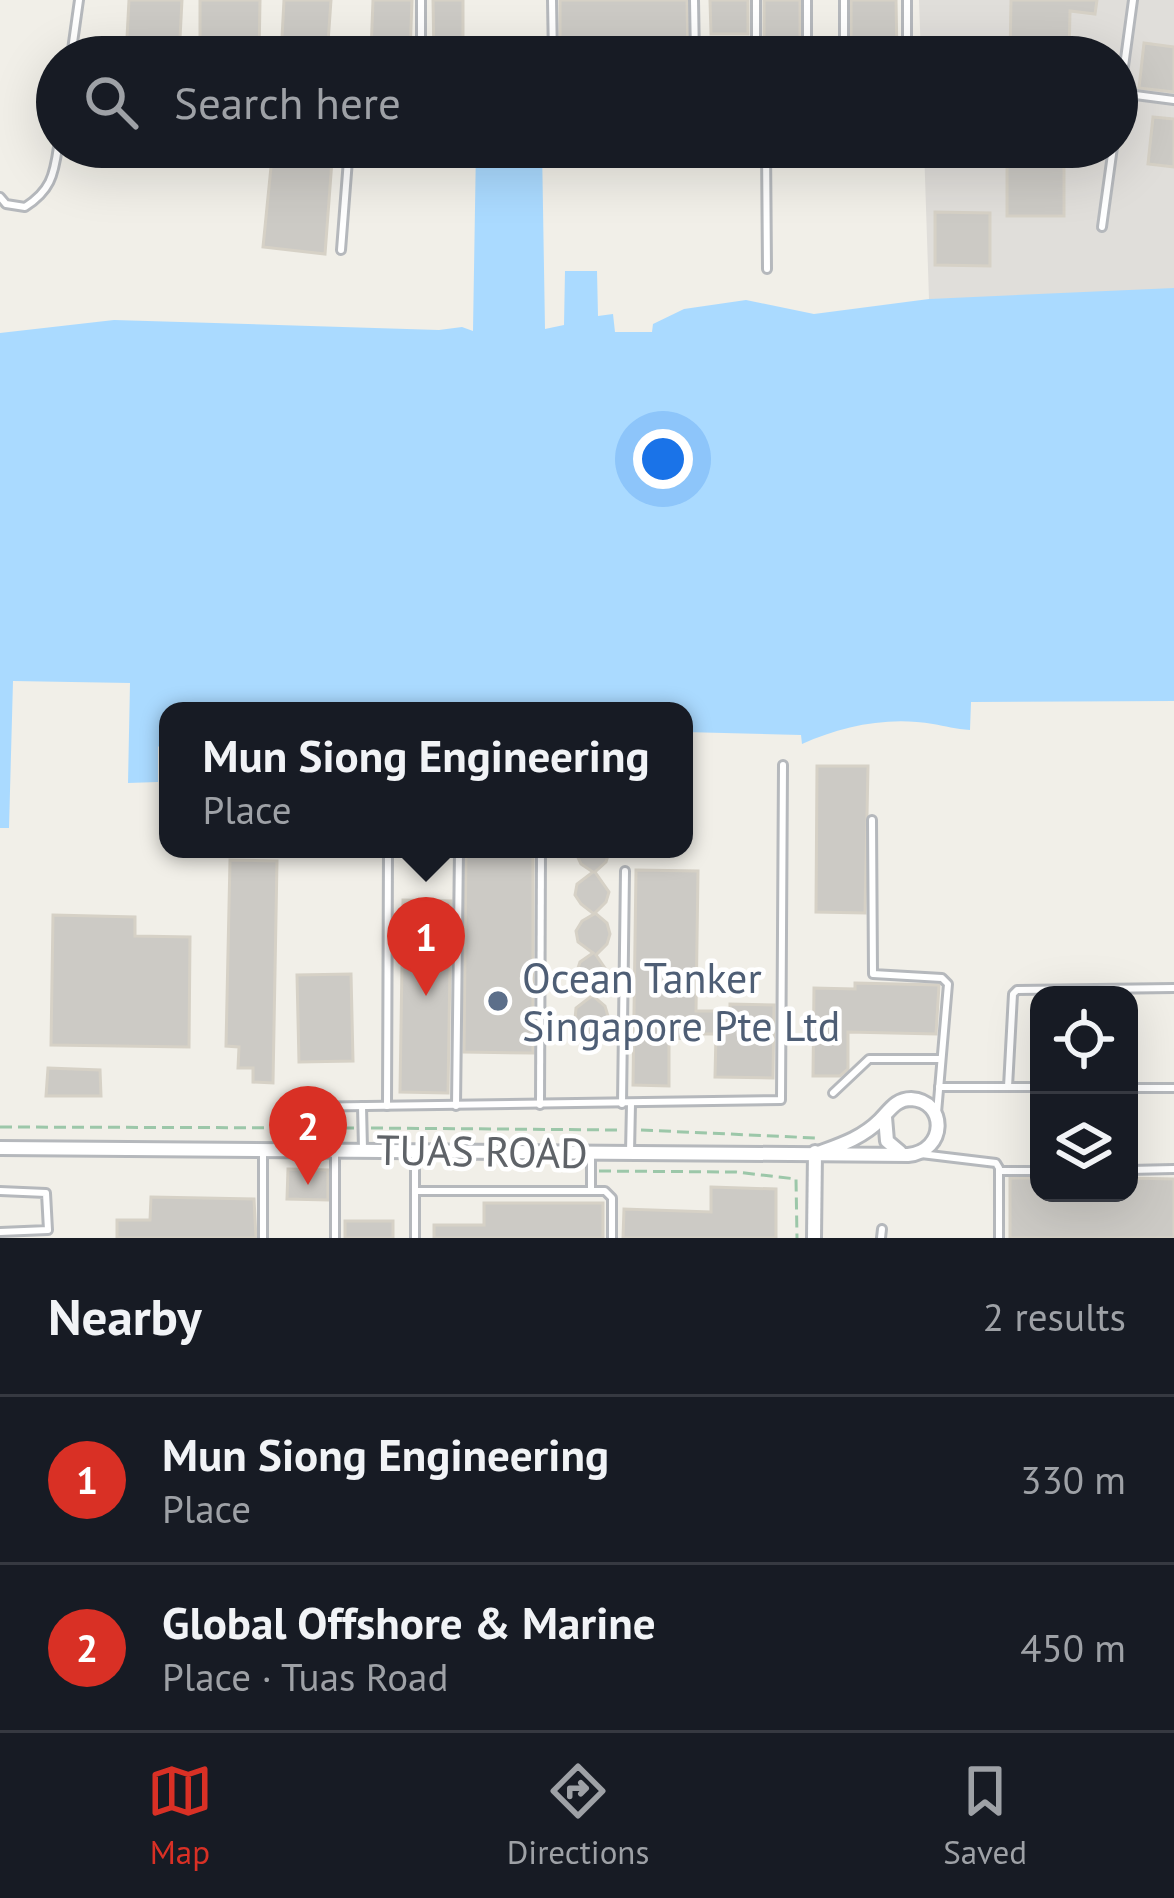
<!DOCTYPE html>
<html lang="en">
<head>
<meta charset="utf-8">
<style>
  :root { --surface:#171b24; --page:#20242c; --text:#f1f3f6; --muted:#9ea1a6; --line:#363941; --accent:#d93025 }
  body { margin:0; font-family:"PT Sans",sans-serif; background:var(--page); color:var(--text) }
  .controls { position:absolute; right:36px; bottom:36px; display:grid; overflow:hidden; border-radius:24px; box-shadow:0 12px 48px #0002 }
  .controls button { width:108px; height:108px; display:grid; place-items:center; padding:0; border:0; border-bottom:3px solid var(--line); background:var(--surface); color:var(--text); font:60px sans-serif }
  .you { position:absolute; left:663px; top:459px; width:42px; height:42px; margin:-30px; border:9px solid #fff; border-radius:50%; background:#1a73e8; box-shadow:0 0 0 18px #1a73e833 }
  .badge { display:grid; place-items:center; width:78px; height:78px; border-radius:50%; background:var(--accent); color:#fff; font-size:39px; font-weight:700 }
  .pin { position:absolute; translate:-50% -99px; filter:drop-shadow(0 3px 6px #0008) }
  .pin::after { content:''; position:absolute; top:63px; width:42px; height:36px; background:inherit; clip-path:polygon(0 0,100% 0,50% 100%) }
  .popup { position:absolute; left:159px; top:702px; width:534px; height:156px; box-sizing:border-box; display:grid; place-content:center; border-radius:24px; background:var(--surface); filter:drop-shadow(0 3px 9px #0005); font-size:39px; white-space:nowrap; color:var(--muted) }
  .popup b { font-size:45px; color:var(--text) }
  .popup::after { content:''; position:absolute; left:50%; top:100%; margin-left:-24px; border:24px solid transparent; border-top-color:var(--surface) }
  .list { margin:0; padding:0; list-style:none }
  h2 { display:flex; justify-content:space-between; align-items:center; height:156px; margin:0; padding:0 48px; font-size:51px }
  h2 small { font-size:39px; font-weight:400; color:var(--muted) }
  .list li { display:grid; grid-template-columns:78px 1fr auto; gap:36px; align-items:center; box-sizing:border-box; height:168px; padding:0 48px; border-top:3px solid var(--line) }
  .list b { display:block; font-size:45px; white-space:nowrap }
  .list p { margin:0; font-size:39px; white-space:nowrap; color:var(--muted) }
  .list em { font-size:39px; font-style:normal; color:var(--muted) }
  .icon { flex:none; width:66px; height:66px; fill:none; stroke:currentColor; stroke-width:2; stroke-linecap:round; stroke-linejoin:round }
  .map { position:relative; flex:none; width:1174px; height:1238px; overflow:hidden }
  .search { position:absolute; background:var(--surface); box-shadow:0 12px 48px #0002; left:36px; right:36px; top:36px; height:132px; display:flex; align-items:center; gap:30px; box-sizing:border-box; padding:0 42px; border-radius:66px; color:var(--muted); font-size:45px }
  .sheet { height:492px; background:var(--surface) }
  nav { display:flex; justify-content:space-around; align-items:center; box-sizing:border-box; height:168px; border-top:3px solid var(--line); background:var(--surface); font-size:33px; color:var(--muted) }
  nav a { display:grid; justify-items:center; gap:6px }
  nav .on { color:var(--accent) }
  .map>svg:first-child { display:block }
  .industrial { fill:#e0deda }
  .water { fill:#aadaff }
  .building { fill:#cccac5; stroke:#d6d1c6; stroke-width:3 }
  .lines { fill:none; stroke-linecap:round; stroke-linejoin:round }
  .service-casing { stroke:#b5b8bc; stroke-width:12 }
  .minor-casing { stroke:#b5b8bc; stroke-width:18 }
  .path { stroke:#9cc7a9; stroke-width:3; stroke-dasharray:12 6; stroke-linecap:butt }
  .service { stroke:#fff; stroke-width:6 }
  .minor { stroke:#fff; stroke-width:12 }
  .service-dot { fill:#5c6f8a; stroke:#fff; stroke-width:4.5 }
  .labels { text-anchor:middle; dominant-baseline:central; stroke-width:9; stroke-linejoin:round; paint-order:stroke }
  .service-label { font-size:42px; fill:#4e5e75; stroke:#fff; text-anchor:start }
  .street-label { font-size:42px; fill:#5f6368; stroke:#fff }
</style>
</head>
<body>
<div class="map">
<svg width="1174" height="1238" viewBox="0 0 1174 1238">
  <rect width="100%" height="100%" fill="#f1efe8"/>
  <polygon class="industrial" points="919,0 1174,0 1174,297 929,299 924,147 1117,147 1117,57 921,57"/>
  <path class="water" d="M476 147H542L545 329 564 325 565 271H597L598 316 613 314 615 332H652L653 324 684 309 746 300 814 314 929 299 1174 288V701L971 702 970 730C956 729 945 726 933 724 888 716 842 726 802 744L801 735 684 732V711H421L410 704 351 711H168V737L158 747V782L128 783 130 683 13 681 9 828H0V333L114 320 439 330 462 327 473 331Z"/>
  <g class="building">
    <polygon points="129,0 182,0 179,57 126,57"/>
    <polygon points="200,0 260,0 259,57 200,57"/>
    <polygon points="284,0 331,0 327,57 281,57"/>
    <polygon points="373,0 412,0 410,55 371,53"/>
    <polygon points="433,0 463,0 463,57 434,57"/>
    <polygon points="560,0 687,0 688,57 560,57"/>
    <polygon points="710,0 748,0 748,34 711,34"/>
    <rect x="764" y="0" width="36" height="57"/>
    <polygon points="851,0 896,0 897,57 851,57"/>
    <polygon points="1011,0 1097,0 1095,14 1070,11 1069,57 1010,57"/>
    <polygon points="1144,43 1174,47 1174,92 1139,88"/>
    <polygon points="1153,117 1174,119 1174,167 1148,164"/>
    <polygon points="273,147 333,147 325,254 263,247"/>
    <rect x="1007" y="161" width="57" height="55"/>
    <polygon points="935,212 990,213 990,266 935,265"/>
    <polygon points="817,766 868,766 865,913 816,912"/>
    <polygon points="466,849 533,849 533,1053 464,1052"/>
    <polygon points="574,849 610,849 606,862 595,872 609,892 606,902 595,913 607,923 610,934 607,944 596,955 609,974 606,984 593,996 605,1006 608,1016 605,1027 596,1033 584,1032 575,1019 576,1008 593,995 580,986 575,977 580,962 593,953 578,942 576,931 582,921 594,914 581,904 575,895 577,884 593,872 581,864"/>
    <polygon points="230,860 277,861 273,1083 253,1082 253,1068 238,1068 239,1047 226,1046"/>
    <polygon points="636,870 698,871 696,1011 730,1011 730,1004 774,1005 773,1078 715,1077 716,1034 696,1034 696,1039 669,1038 669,1086 633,1085"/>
    <polygon points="403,900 451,901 448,1093 400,1092"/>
    <polygon points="53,915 135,917 135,936 190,937 189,1047 51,1045"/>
    <polygon points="351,974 353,1061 299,1062 297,975"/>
    <polygon points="855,983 939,985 936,1034 848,1032 848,1069 840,1076 813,1076 814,988 855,989"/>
    <polygon points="48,1068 100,1070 101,1096 46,1096"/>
    <polygon points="288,1169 328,1170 328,1200 287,1199"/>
    <polygon points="1010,1178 1039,1178 1039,1193 1129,1193 1129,1178 1174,1179 1174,1238 1010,1238"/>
    <polygon points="711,1187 776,1189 776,1238 623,1238 624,1209 711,1212"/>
    <polygon points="151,1197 254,1199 256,1238 117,1238 117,1220 150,1220"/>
    <polygon points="484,1203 603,1203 603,1238 434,1238 434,1225 484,1225"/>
    <rect x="345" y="1221" width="48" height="17"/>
  </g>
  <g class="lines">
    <defs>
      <g id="service">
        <polyline points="552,0 553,57"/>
        <polyline points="694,0 695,57"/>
        <polyline points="756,0 756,57"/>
        <polyline points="807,0 807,57"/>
        <polyline points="907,0 907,57"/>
        <polyline points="71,57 79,0"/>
        <polyline points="421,57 421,0"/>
        <polyline points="844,57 844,0"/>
        <polyline points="1120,93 1174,100"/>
        <polyline points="1117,118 1133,0"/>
        <polyline points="766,147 767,269"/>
        <path d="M0 197 6 204 25 207C50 191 54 176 58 147"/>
        <polyline points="1102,227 1113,147"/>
        <polyline points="341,250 349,147"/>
        <polyline points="872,820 873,974 942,978 948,984 937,1113"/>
        <polyline points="939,1087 1039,1087"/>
        <polyline points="1008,1087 1013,994 1017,990 1174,988"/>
        <polyline points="1129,1088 1174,1088"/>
        <polyline points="833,1093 869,1059 941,1059"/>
        <polyline points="622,1104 625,871"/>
        <polyline points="540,1105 541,849"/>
        <polyline points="362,1106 363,1149"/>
        <polyline points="387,1106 388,849"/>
        <polyline points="456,1106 459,849"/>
        <polyline points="294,1107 781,1100 783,765"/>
        <polyline points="415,1152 415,1238"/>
        <polyline points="591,1152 591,1191"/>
        <polyline points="630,1152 631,1104"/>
        <polyline points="335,1153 335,1238"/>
        <polyline points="921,1154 996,1163 999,1168 999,1238"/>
        <polyline points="1129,1170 1174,1169"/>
        <polyline points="999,1171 1039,1171"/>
        <polyline points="0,1191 46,1193 48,1230 0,1232"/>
        <polyline points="416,1191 605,1191 612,1198 612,1238"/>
        <polyline points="263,1238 263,1152"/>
        <polyline points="881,1238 882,1229"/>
      </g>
      <g id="minor">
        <polyline points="885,1117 887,1141 900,1152"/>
        <path d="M0 1148 908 1155C947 1151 947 1101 911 1099 896 1099 890 1110 880 1120 863 1137 843 1144 821 1152"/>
        <polyline points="814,1238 815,1152"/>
      </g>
    </defs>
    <use href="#service" class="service-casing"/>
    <use href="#minor" class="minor-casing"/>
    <g class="path">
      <polyline points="0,1127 355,1128"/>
      <polyline points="371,1128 619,1130"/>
      <polyline points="641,1130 816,1138"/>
      <polyline points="599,1171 736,1172 796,1179 797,1238"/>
    </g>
    <use href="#service" class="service"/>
    <use href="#minor" class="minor"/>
  </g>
  <circle class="service-dot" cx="498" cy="1001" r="12"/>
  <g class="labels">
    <g class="service-label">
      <text x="522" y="977">Ocean Tanker<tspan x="522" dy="48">Singapore Pte Ltd</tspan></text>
    </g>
    <g class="street-label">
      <text transform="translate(482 1151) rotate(1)">TUAS ROAD</text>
    </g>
  </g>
</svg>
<div class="controls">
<button><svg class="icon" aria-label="locate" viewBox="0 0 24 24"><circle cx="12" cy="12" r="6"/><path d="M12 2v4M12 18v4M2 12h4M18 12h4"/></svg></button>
<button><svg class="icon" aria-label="layers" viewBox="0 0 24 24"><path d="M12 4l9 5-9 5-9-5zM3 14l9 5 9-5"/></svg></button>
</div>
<div class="you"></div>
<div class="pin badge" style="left:426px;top:996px">1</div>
<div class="popup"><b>Mun Siong Engineering</b>Place</div>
<div class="pin badge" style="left:308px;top:1185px">2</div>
<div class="search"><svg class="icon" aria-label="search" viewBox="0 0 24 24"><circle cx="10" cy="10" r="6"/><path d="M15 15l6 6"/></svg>Search here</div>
</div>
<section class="sheet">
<h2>Nearby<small>2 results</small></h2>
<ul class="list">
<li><span class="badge">1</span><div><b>Mun Siong Engineering</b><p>Place</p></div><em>330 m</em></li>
<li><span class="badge">2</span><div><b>Global Offshore &amp; Marine</b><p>Place · Tuas Road</p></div><em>450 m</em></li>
</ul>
</section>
<nav>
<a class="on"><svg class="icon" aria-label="map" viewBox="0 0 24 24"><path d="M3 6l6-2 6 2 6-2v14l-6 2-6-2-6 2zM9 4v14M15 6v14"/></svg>Map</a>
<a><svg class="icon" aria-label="directions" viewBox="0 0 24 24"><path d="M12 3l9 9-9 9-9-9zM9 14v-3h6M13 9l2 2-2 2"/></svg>Directions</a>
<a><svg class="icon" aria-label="saved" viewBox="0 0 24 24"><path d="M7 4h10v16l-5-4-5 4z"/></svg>Saved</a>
</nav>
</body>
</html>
